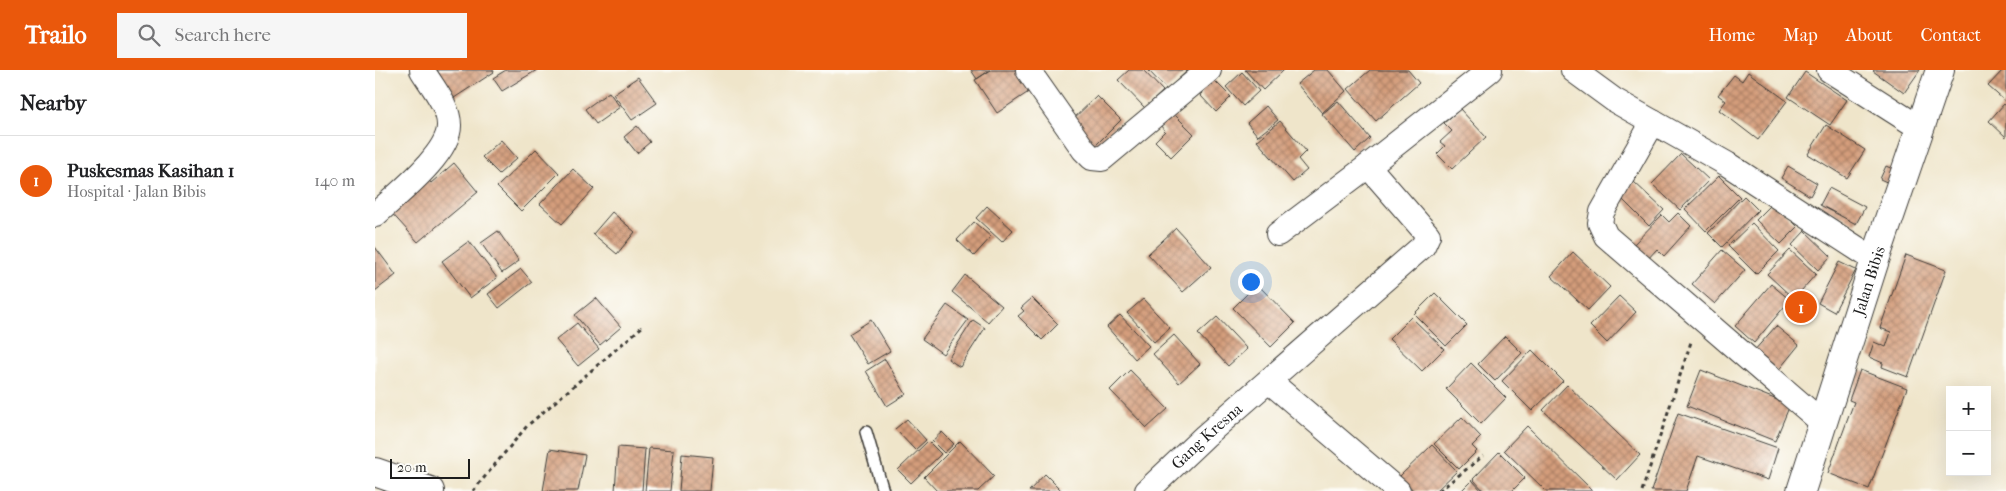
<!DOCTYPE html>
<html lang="en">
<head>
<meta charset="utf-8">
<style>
  :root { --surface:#fff; --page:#f6f6f6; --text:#202124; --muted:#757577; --line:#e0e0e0; --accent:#ea580c }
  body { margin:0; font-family:"IM FELL French Canon",serif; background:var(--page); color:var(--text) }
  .controls { position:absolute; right:15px; bottom:15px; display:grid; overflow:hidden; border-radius:0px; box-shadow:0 5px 20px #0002 }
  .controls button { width:45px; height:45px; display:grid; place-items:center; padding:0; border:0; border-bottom:1px solid var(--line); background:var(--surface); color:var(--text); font:25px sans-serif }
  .scale { position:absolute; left:15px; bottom:12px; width:80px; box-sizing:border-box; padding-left:5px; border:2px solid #1c1c1c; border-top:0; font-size:14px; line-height:18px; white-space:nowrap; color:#1c1c1c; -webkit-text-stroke:4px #fdfcf7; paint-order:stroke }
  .you { position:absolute; left:875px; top:211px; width:18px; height:18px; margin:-12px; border:4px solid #fff; border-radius:50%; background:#1a73e8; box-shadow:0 0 0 8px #1a73e833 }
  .badge { display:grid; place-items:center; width:32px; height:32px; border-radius:50%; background:var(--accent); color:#fff; font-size:16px; font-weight:700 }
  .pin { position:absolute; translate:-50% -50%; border:2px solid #fff; box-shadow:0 1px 5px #0006 }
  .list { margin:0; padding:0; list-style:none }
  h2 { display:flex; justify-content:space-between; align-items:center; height:65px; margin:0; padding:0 20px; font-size:21px }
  h2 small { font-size:16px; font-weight:400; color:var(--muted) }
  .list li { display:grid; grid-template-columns:32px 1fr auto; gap:15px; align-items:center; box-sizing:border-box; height:90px; padding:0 20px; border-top:1px solid var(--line) }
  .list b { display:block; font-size:19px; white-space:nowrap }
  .list p { margin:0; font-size:16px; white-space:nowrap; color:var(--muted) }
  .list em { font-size:16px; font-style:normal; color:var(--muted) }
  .icon { flex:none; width:28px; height:28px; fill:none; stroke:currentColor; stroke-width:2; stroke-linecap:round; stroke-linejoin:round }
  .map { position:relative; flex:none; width:1631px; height:421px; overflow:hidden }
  header { display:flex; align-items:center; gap:30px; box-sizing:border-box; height:70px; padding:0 25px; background:var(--accent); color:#fff }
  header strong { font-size:24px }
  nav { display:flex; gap:28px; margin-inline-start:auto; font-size:18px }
  .search { width:350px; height:45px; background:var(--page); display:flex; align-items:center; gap:12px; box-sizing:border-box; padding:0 18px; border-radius:0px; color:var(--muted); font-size:19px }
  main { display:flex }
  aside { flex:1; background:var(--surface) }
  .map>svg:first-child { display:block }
  .building { fill:url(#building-cross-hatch) }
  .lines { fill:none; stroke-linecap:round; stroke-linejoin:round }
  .service-casing { stroke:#3c3a36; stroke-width:14 }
  .minor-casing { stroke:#3c3a36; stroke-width:26 }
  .secondary-casing { stroke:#3c3a36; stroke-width:30 }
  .path { stroke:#3c3a36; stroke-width:3; stroke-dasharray:4 4; stroke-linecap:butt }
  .service { stroke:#fff; stroke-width:11 }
  .minor { stroke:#fff; stroke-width:24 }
  .secondary { stroke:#fff; stroke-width:28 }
  .labels { text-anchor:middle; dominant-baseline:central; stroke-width:4; stroke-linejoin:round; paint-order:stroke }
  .street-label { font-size:16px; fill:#1c1c1c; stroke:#fdfcf7 }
</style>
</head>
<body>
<header>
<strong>Trailo</strong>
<div class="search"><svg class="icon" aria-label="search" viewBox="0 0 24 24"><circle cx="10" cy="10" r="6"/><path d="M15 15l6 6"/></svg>Search here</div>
<nav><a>Home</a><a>Map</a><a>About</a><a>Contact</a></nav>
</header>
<main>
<aside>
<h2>Nearby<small></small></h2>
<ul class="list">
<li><span class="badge">1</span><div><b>Puskesmas Kasihan 1</b><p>Hospital · Jalan Bibis</p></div><em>140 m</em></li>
</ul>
</aside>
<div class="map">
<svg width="1631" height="421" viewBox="0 0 1631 421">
  <defs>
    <pattern id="building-cross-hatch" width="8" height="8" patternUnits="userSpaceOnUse" patternTransform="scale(1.25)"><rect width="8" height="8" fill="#d49d7b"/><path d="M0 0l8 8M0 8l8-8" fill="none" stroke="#ab7f64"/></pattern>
  </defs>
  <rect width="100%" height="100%" fill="#fdfcf7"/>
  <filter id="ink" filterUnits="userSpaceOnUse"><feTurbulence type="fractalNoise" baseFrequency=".02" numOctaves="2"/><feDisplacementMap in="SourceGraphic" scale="10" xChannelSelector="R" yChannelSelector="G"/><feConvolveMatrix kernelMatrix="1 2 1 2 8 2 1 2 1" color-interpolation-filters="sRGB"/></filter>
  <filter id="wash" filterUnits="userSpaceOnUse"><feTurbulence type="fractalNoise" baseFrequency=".0096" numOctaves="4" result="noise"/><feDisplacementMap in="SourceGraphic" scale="20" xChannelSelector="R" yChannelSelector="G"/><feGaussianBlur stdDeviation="1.12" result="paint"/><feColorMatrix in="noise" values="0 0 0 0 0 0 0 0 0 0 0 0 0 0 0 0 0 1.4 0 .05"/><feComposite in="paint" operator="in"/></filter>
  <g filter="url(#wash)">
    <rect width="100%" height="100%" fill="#efe5ca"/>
    <g id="blocks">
      <g class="building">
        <polygon points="62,0 118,0 119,2 79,28"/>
        <polygon points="131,0 162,0 127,21 118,8"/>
        <polygon points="596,0 615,0 602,9"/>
        <polygon points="616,0 646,0 658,19 622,43 600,10"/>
        <polygon points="754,0 768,0 788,21 770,38 743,10"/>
        <polygon points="773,0 813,0 792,20"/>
        <polygon points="870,0 909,0 888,20"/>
        <polygon points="939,0 953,0 971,21 947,43 922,14"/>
        <polygon points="995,0 1033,0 1044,13 1001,51 973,19"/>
        <polygon points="1499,0 1545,0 1529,23 1498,1"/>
        <polygon points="1628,0 1631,0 1631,32 1613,16"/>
        <polygon points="867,2 884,21 868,36 851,17"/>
        <polygon points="1373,2 1412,31 1383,70 1344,40 1351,31 1343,25 1359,5 1367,11"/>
        <polygon points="1430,2 1472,30 1455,55 1413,27"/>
        <polygon points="263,7 282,33 257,50 238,24"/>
        <polygon points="837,8 856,27 841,42 825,25 827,24 824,21"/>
        <polygon points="234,22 245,37 221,54 210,39"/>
        <polygon points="722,26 746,50 718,78 694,53"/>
        <polygon points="963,31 995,68 980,82 947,44"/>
        <polygon points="1629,34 1631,36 1631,67 1614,51"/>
        <polygon points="891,36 903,50 883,66 872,53"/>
        <polygon points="1085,39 1111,67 1077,99 1062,84 1070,76 1065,72 1077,61 1069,53"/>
        <polygon points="797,42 819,64 796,87 780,71 790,61 785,55"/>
        <polygon points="905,51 931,81 923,89 932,100 918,112 882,71"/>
        <polygon points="1451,55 1490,80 1472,108 1433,84"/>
        <polygon points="262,56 275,72 262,83 249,67"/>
        <polygon points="126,70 142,88 124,104 107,87"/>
        <polygon points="161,79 184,103 146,141 122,117"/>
        <polygon points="1306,84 1334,110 1305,140 1277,114"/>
        <polygon points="79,93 103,122 43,172 13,139 50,106 56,113"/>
        <polygon points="1413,96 1442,113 1435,126 1406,108"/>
        <polygon points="1511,96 1522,101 1516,114 1505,109"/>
        <polygon points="198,99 219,119 187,154 165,134"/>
        <polygon points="1344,106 1365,127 1331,161 1310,139"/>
        <polygon points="1259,112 1289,140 1274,156 1245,127"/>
        <polygon points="1454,118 1490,137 1481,154 1445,135"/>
        <polygon points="1369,126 1383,140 1347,177 1333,163"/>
        <polygon points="1399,132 1423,157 1406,174 1381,150"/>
        <polygon points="612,136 638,160 627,172 601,148"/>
        <polygon points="237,142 260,162 242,184 218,164"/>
        <polygon points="1303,143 1316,156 1289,186 1282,179 1271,191 1256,177 1287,145 1294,152"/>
        <polygon points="599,152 616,167 599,186 582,170"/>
        <polygon points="1377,153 1404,181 1381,204 1353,176"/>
        <polygon points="801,158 836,197 808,222 773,184"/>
        <polygon points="123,161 144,191 127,203 106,173"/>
        <polygon points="1430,161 1456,186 1443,200 1417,175"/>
        <polygon points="94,171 122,208 95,228 67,191"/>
        <polygon points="0,177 21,205 0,221"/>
        <polygon points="1347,180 1370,200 1340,234 1317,214"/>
        <polygon points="1415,180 1441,204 1419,229 1392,204"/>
        <polygon points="1198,182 1235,217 1213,240 1176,206"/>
        <polygon points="1531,185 1571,200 1533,307 1507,297 1508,293 1494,287 1499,272 1511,277 1516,262 1505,258"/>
        <polygon points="1464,192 1481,200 1459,242 1443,233"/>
        <polygon points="146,199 157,212 124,238 113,224"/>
        <polygon points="590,205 627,236 613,252 577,222"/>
        <polygon points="882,214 920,253 896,277 858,238"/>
        <polygon points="1396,214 1415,230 1379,273 1360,256"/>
        <polygon points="1060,223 1092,255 1071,276 1039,244"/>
        <polygon points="1244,226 1261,242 1232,273 1215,256"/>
        <polygon points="221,228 246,257 225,275 200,245"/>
        <polygon points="657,228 683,254 667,270 643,246 649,241 646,238"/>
        <polygon points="768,229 795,258 779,272 752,243"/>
        <polygon points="572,235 593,250 568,284 547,269"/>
        <polygon points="745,245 774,276 760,289 732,257"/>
        <polygon points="842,247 872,279 853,296 823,264"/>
        <polygon points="1036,247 1069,279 1047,301 1014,269"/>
        <polygon points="496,250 515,281 493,294 474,264"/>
        <polygon points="598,250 610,258 585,297 573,289"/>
        <polygon points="202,253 224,279 203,296 181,270"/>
        <polygon points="1401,256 1424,275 1402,302 1378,282"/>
        <polygon points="799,265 825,294 804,313 778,284"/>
        <polygon points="1130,266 1147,283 1120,311 1103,294"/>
        <polygon points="1157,280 1188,311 1157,341 1127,311"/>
        <polygon points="510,289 531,324 512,336 491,301"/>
        <polygon points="1096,293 1131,328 1106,354 1071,319"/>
        <polygon points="755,300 793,339 772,358 735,320"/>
        <polygon points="1326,300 1415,335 1400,371 1312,336"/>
        <polygon points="1485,300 1532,318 1494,419 1453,403 1479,332 1474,330"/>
        <polygon points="1192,315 1265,385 1242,410 1168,340"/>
        <polygon points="1303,343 1403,378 1393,410 1323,386 1311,421 1276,421"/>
        <polygon points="1087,347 1106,367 1097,376 1102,381 1084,399 1059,374"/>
        <polygon points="532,349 551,370 540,380 520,359"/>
        <polygon points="1152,356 1218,421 1171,421 1129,380"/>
        <polygon points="567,362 579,374 569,383 557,371"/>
        <polygon points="553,371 566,384 536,413 523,400"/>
        <polygon points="585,371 619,406 603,421 562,421 549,407"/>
        <polygon points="1057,375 1082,401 1061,421 1039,421 1025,406"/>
        <polygon points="243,377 270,379 267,421 240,421"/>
        <polygon points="274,378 299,380 295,421 270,421"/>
        <polygon points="175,379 210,385 203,421 168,421"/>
        <polygon points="1124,382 1150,408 1137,421 1109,421 1098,409"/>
        <polygon points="307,384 338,387 335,421 304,421"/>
        <polygon points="670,404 687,421 654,421"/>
        <polygon points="1097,410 1107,421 1086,421"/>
      </g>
    </g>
  </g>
  <g filter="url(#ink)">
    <use href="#blocks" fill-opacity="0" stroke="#3c3a36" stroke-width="1"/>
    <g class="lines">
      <defs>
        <polyline id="service" points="491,362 508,421"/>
        <g id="minor">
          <polyline points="653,0 709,80 717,88 727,89 834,0"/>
          <polyline points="1198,0 1239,30 1352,94 1500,190"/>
          <polyline points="1454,0 1545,58"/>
          <polyline points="1278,52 1227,142 1225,153 1231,166 1449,354"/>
          <path d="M0 145C20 126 75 84 74 55 74 36 56 15 47 0"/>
          <polyline points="903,164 993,96"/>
          <polyline points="894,311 1023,421"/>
          <path id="s1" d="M772 421 830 366 1048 176 1053 165 993 96 1115 0"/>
        </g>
        <g id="secondary">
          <polyline points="0,402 55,421"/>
          <path id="s2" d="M1426 421 1500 190 1565 0"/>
        </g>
      </defs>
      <use href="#service" class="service-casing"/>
      <use href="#minor" class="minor-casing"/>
      <use href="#secondary" class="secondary-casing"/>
      <g class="path">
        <polyline points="98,421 152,356 268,256"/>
        <polyline points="1064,421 1108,386"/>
        <polyline points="1267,421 1316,272"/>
      </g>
      <use href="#service" class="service"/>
      <use href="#minor" class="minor"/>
      <use href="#secondary" class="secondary"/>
    </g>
  </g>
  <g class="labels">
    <g class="street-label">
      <text stroke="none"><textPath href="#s2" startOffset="221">Jalan Bibis</textPath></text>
      <text stroke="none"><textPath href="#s1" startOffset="81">Gang Kresna</textPath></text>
    </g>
  </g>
</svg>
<div class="controls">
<button>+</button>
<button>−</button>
</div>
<div class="scale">20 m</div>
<div class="you"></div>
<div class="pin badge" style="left:1426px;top:237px">1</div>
</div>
</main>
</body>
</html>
